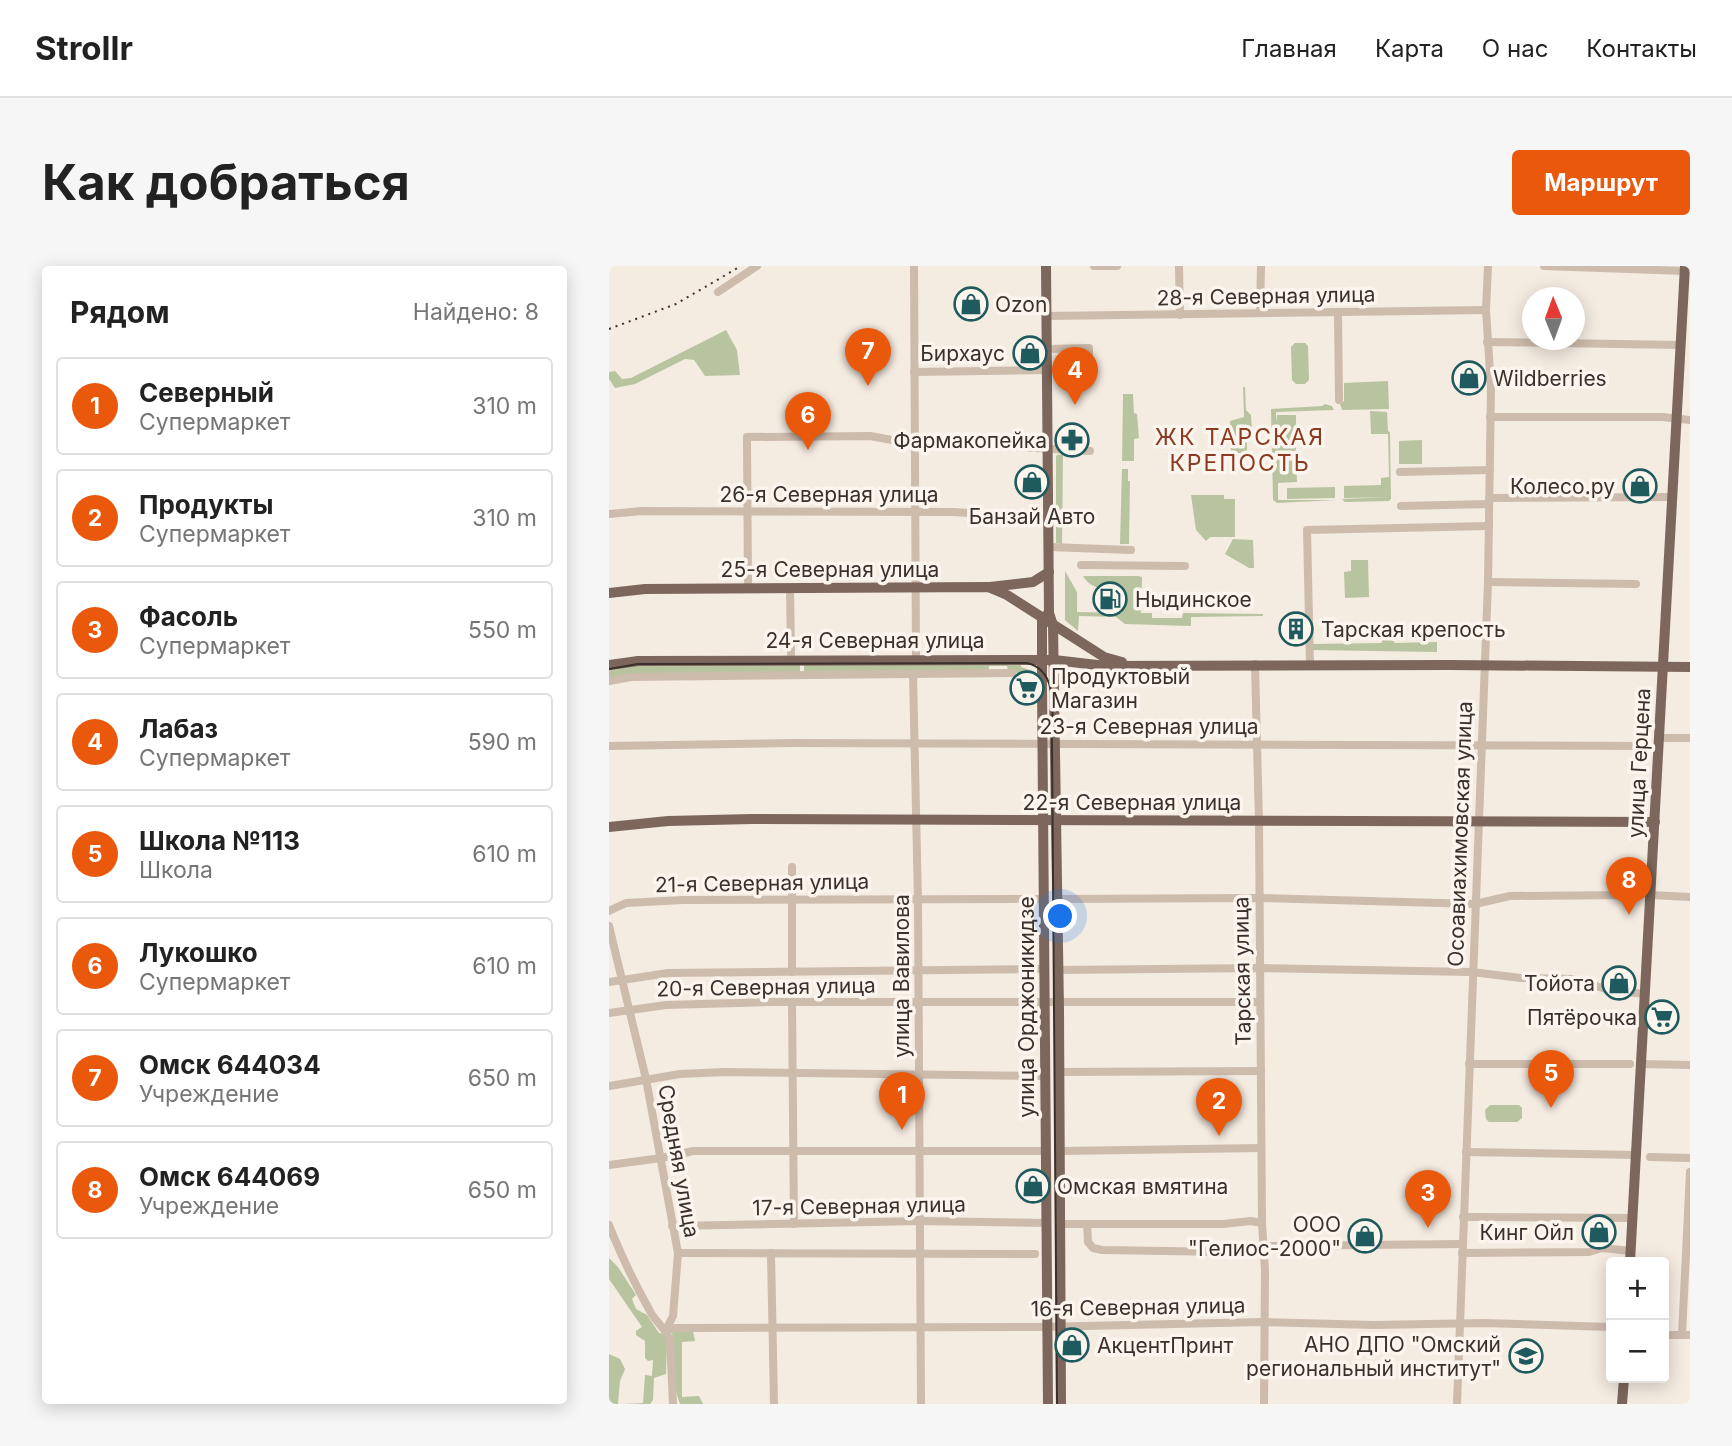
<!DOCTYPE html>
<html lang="ru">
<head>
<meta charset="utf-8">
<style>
  :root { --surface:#fff; --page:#f6f6f6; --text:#222; --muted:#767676; --line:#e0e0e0; --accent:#ea580c }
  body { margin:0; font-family:Inter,sans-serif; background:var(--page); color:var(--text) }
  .controls { position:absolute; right:21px; bottom:21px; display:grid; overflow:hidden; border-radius:7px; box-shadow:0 4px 18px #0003 }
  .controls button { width:63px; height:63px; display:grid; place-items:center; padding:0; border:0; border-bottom:2px solid var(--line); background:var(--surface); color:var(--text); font:35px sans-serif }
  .compass { position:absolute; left:913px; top:21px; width:63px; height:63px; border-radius:50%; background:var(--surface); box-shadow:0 4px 18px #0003; rotate:359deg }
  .you { position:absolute; left:452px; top:651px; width:24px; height:24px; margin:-18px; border:5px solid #fff; border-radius:50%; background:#1a73e8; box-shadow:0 0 0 10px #1a73e833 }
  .badge { display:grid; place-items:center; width:46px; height:46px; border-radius:50%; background:var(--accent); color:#fff; font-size:23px; font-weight:700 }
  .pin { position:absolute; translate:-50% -58px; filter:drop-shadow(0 2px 4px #0008) }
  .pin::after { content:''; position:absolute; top:37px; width:24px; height:21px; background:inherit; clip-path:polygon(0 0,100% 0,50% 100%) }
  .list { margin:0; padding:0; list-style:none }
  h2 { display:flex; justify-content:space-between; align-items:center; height:91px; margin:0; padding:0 28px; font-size:30px }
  h2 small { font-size:23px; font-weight:400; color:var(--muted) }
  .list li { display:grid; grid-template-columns:46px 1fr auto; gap:21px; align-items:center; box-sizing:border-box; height:98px; margin:0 14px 14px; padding:0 14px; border:2px solid var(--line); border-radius:7px }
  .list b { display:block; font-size:26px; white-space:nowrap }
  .list p { margin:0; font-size:23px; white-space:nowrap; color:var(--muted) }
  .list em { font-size:23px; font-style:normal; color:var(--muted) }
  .map { position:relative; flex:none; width:1081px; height:1138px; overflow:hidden; border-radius:7px }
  header { display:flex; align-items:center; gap:42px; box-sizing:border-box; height:98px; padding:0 35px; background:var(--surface); border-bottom:2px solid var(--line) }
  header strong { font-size:33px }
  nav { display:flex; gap:38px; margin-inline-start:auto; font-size:24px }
  .intro { display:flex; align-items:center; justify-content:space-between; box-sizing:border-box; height:168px; padding:0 42px }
  h1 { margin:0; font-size:49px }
  .button { padding:18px 32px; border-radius:7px; background:var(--accent); color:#fff; font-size:24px; font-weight:700 }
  main { display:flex; gap:42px; padding:0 42px }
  aside { flex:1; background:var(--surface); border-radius:7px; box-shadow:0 4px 18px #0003 }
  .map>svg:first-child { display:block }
  .green { fill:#b8c4a0 }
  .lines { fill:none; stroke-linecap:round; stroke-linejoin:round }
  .minor { stroke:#cdbbac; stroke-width:8 }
  .major { stroke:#7d675c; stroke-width:10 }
  .tram { stroke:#3b302b; stroke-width:2 }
  .rail { stroke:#3b302b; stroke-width:2; stroke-dasharray:2 5; stroke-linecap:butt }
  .labels { text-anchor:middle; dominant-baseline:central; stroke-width:7; stroke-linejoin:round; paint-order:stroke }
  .street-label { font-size:21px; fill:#3b302b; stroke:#fbf5ee }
  .poi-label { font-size:21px; fill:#3b302b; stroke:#fbf5ee; text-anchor:end }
  .neighbourhood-label { font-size:23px; letter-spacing:2px; fill:#8c3b22; stroke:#fbf5ee }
</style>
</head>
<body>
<header>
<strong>Strollr</strong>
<nav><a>Главная</a><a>Карта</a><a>О нас</a><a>Контакты</a></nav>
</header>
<div class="intro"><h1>Как добраться</h1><a class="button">Маршрут</a></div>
<main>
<aside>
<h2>Рядом<small>Найдено: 8</small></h2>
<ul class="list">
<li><span class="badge">1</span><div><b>Северный</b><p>Супермаркет</p></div><em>310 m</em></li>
<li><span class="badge">2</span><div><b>Продукты</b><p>Супермаркет</p></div><em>310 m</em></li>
<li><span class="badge">3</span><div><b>Фасоль</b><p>Супермаркет</p></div><em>550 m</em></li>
<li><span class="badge">4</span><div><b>Лабаз</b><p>Супермаркет</p></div><em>590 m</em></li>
<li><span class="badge">5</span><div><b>Школа №113</b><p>Школа</p></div><em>610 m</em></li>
<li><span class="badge">6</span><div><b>Лукошко</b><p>Супермаркет</p></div><em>610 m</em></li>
<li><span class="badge">7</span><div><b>Омск 644034</b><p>Учреждение</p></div><em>650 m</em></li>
<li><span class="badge">8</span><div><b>Омск 644069</b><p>Учреждение</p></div><em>650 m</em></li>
</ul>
</aside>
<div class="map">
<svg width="1081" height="1138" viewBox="0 0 1081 1138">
  <rect width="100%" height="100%" fill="#f4ebe1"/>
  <g class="green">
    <polygon points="117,64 128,84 131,109 96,110 85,94 76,93 26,118 6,122 0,113 0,106 6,105 13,113 22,112"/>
    <polygon points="686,77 696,77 699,80 700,114 696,118 687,118 683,114 682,81"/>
    <polygon points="779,115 780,143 733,144 731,138 735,135 735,117"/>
    <polygon points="634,121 636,121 637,144 642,149 643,164 638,168 638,184 642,186 641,191 637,192 634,187 550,189 622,186 621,155 635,151"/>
    <polygon points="514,128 524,128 525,147 528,148 530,172 525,173 525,195 513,195"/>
    <polygon points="716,138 723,140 725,144 667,146 667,156 668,149 687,149 687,193 668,194 687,195 688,216 669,217 669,234 728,234 668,237 664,234 662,143 713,140"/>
    <polygon points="761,145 778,146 779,165 781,166 782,233 780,235 736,236 733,233 781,231 735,232 735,220 772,219 772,212 780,211 779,168 762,168"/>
    <polygon points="813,174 813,198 790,198 790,175"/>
    <polygon points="454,188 453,278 447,277 447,191 448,189"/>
    <polygon points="513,203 519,203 519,215 521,215 520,278 511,278"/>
    <polygon points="726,221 726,232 678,233 678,222"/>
    <polygon points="582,229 615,229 615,233 626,233 626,271 601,271 597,275 587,264"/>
    <polygon points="624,273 644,274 645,302 640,302 616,288"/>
    <polygon points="742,294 759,294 760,331 736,332 735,306 742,305"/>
    <path d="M456 305 468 326V346L513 347 512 324C497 323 482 324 474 310H529L533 311 532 347H543V352H573L574 347 654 348V350L582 351V360L516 358 507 351 470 350 469 365 456 354Z"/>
    <polygon points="775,373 783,373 786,377 828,376 828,386 703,384 704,378 772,377"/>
    <path d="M195 395 412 398V401L424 405C418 410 406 407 399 404L398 400H380V404L195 406Z"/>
    <polygon points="191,397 191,407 0,413 0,402 11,400"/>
    <polygon points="881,839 910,839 913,842 913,852 908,856 880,856 877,853 876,844"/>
    <polygon points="0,992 9,1001 27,1029 23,1033 27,1043 38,1049 50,1067 56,1068 58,1074 57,1108 45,1112 44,1134 41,1138 15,1138 34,1137 36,1109 43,1110 44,1094 39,1095 36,1092 36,1075 27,1069 27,1065 33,1061 0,1013"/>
    <polygon points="63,1065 84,1065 86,1075 73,1076 73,1131 90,1130 94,1138 157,1138 71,1138 66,1123"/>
    <polygon points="0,1088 11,1093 16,1103 11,1115 9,1138 0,1138"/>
  </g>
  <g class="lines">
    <g class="minor">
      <polyline points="305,0 307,393"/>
      <polyline points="485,0 508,0"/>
      <polyline points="570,0 571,49"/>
      <polyline points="935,0 1076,5"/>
      <polyline points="109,26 148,0"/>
      <polyline points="729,46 730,134"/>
      <polyline points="651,47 652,0"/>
      <polyline points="437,50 877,44"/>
      <polyline points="878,76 1072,79"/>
      <polyline points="437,83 480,82 480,90"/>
      <polyline points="305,106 438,104"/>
      <polyline points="881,151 1053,151 1081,154"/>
      <polyline points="791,206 881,204"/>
      <polyline points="880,232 1064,231"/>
      <polyline points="792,240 880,238"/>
      <polyline points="0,248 33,245 344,246 440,252"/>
      <polyline points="440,281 522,284"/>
      <polyline points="472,299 576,300"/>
      <polyline points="879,316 1027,318"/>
      <polyline points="139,323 138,171 261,170 283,174 481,185"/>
      <polyline points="181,323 182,388"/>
      <polyline points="646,398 650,556 653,957 656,1005 655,1138"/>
      <polyline points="701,399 698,264 880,260"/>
      <polyline points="304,408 309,635 312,1138"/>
      <polyline points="0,415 22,411 403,407"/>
      <polyline points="1051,472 1081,472"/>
      <polyline points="0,480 183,477 1038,480"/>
      <polyline points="183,601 183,706"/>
      <polyline points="1042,629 1081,631"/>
      <polyline points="448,633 650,632 866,638 901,630 1019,629"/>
      <polyline points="0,645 17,637 74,634 435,633"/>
      <polyline points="0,660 37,813 69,987 64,1050 57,1064"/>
      <polyline points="449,704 650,702 863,706 912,712 964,713 1000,724 1036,728"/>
      <polyline points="0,716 59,707 435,703"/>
      <polyline points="183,736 185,958"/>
      <polyline points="0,747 57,739 160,736 651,736"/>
      <polyline points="860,798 1021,798"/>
      <polyline points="1032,798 1081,799"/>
      <polyline points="450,806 652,805"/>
      <polyline points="0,820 71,808 116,806 436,810"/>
      <polyline points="451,885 652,882"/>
      <polyline points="857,886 1028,889"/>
      <polyline points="1041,891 1081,892"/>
      <polyline points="0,899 52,892 84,885 437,885"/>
      <polyline points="854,951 1024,952"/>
      <polyline points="451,958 614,958 642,955 653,957"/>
      <polyline points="478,958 479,976 484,982 493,984 618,986 654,983"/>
      <path d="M0 959C12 990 26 1018 42 1047 48 1057 57 1063 61 1074L64 1138"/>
      <polyline points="63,960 311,955 437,957"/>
      <polyline points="654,980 853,978"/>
      <polyline points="69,987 426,988"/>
      <polyline points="162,987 165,1138"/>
      <polyline points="853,987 980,986 993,982 1022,985"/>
      <polyline points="57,1064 66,1062 431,1061 654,1056 765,1059 875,1057 1000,1061"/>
      <polyline points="1055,1069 1081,1069"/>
      <polyline points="1073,1069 1081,906"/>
      <polyline points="848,1138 879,316 882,122 877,44 879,0"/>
    </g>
    <g class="major">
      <polyline points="437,0 440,347 444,359 450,744 452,1138"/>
      <polyline points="381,321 424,316 440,306"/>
      <polyline points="0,327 36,323 379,321 398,329 495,391 513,396"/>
      <polyline points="0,399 29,395 445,394 497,400 840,399 1081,401"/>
      <polyline points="0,561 59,555 143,553 1046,556"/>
      <polyline points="1021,996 1076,0"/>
      <polyline points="439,1138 433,419 433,353 440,347"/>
      <polyline points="1013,1138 1015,1112"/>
    </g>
    <path class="tram" d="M0 403 29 398 418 397C452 405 442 451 443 478L448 1138"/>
    <polyline class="rail" points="0,63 67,38 132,0"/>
  </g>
  <defs>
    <symbol id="shop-ring" viewBox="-11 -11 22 22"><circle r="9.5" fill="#fbf5ee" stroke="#1f5a5e" stroke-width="1.5"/><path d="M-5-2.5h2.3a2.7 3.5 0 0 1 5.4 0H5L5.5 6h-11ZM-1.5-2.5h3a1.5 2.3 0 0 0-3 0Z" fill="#1f5a5e"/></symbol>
    <symbol id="pharmacy-ring" viewBox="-11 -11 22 22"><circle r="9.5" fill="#fbf5ee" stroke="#1f5a5e" stroke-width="1.5"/><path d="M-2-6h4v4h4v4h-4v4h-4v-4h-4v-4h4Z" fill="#1f5a5e"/></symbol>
    <symbol id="fuel-ring" viewBox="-11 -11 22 22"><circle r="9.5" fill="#fbf5ee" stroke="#1f5a5e" stroke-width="1.5"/><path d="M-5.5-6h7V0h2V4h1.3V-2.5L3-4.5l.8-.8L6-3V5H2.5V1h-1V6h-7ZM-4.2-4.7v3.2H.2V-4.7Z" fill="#1f5a5e"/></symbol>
    <symbol id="building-ring" viewBox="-11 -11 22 22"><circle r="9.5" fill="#fbf5ee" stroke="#1f5a5e" stroke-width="1.5"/><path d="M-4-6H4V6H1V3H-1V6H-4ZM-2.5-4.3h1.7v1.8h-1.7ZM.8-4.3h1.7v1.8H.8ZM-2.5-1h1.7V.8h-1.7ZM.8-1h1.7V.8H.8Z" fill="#1f5a5e"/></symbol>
    <symbol id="supermarket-ring" viewBox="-11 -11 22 22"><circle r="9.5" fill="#fbf5ee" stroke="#1f5a5e" stroke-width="1.5"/><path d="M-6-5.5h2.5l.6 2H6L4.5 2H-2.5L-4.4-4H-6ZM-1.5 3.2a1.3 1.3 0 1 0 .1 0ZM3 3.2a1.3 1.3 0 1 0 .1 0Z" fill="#1f5a5e"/></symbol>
    <symbol id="university-ring" viewBox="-11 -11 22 22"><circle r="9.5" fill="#fbf5ee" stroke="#1f5a5e" stroke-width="1.5"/><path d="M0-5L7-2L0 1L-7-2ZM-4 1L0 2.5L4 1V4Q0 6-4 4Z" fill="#1f5a5e"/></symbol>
  </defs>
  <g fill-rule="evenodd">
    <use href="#shop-ring" x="343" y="19" width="38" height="38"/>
    <use href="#shop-ring" x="402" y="68" width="38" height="38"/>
    <use href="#shop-ring" x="841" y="93" width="38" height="38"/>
    <use href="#pharmacy-ring" x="444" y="155" width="38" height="38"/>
    <use href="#shop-ring" x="404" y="197" width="38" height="38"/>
    <use href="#shop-ring" x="1012" y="201" width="38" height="38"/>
    <use href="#fuel-ring" x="482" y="314" width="38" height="38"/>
    <use href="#building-ring" x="668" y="344" width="38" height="38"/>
    <use href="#supermarket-ring" x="399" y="403" width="38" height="38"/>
    <use href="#shop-ring" x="991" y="698" width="38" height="38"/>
    <use href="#supermarket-ring" x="1034" y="732" width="38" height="38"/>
    <use href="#shop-ring" x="405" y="901" width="38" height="38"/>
    <use href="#shop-ring" x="971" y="947" width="38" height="38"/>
    <use href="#shop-ring" x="737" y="951" width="38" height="38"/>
    <use href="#shop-ring" x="444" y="1060" width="38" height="38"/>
    <use href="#university-ring" x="898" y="1071" width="38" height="38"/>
  </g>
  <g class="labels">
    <g class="street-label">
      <text transform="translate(657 30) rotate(-1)">28-я Северная улица</text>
      <text x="220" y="228">26-я Северная улица</text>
      <text x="221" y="303">25-я Северная улица</text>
      <text x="266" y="374">24-я Северная улица</text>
      <text x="540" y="460">23-я Северная улица</text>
      <text transform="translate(1030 497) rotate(-87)">улица Герцена</text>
      <text x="523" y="536">22-я Северная улица</text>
      <text transform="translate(851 568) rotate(-88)">Осоавиахимовская улица</text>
      <text transform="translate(153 617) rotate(-1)">21-я Северная улица</text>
      <text transform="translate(633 705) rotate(-91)">Тарская улица</text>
      <text transform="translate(292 710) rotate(-90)">улица Вавилова</text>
      <text transform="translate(157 721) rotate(-1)">20-я Северная улица</text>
      <text transform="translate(417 741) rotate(-90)">улица Орджоникидзе</text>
      <text transform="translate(70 895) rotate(80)">Средняя улица</text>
      <text transform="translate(250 940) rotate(-1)">17-я Северная улица</text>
      <text transform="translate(529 1041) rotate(-1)">16-я Северная улица</text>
    </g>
    <g class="poi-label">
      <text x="386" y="38" text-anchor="start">Ozon</text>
      <text x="396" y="87">Бирхаус</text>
      <text x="884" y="112" text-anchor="start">Wildberries</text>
      <text x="438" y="174">Фармакопейка</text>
      <text x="1006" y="220">Колесо.ру</text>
      <text x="423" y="250" text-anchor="middle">Банзай Авто</text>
      <text x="526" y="333" text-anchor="start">Ныдинское</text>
      <text x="712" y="363" text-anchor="start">Тарская крепость</text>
      <text x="442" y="410" text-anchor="start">Продуктовый<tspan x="442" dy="24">Магазин</tspan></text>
      <text x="986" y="717">Тойота</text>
      <text x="1028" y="751">Пятёрочка</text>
      <text x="448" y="920" text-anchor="start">Oмская вмятина</text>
      <text x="732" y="958">ООО<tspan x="732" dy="24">"Гелиос-2000"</tspan></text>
      <text x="965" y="966">Кинг Ойл</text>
      <text x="892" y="1078">АНО ДПО "Омский<tspan x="892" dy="24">региональный институт"</tspan></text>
      <text x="488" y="1079" text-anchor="start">АкцентПринт</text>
    </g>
    <g class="neighbourhood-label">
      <text x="631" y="171">ЖК ТАРСКАЯ<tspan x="631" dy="26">КРЕПОСТЬ</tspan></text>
    </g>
  </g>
</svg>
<div class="controls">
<button>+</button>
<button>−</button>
</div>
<svg class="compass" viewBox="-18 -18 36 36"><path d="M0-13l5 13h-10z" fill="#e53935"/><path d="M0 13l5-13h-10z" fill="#767676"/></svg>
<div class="you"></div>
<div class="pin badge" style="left:293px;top:864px">1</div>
<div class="pin badge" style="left:610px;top:870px">2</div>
<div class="pin badge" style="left:819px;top:962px">3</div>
<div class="pin badge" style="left:466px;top:139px">4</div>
<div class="pin badge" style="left:942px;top:842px">5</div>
<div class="pin badge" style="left:199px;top:184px">6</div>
<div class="pin badge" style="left:259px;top:120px">7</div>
<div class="pin badge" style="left:1020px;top:649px">8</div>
</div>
</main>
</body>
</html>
